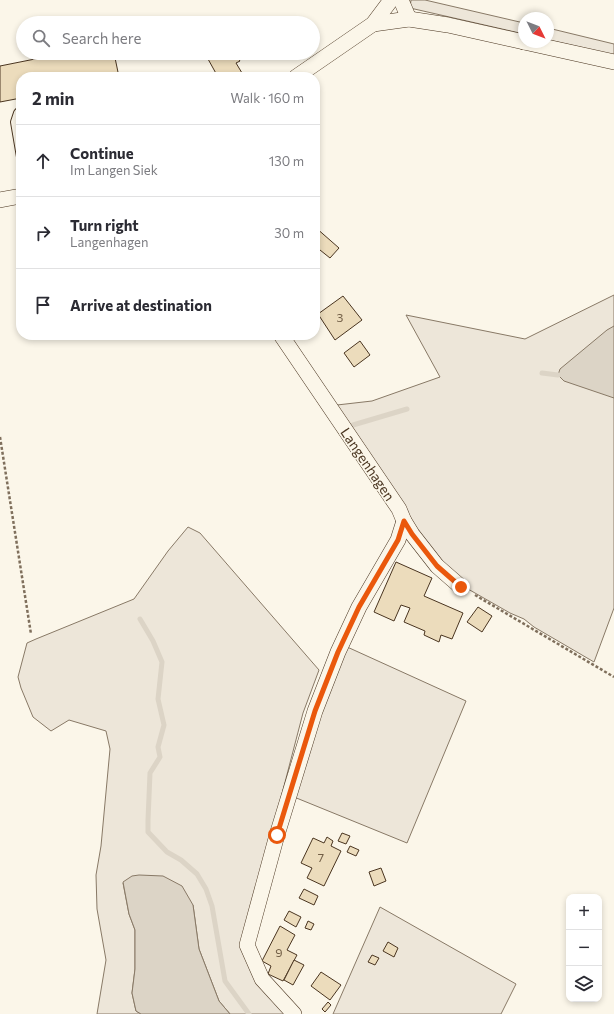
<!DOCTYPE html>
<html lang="en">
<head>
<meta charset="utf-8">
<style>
  :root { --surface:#fff; --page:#f2f2f3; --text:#2b2b33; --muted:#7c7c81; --line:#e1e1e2 }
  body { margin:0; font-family:Commissioner,sans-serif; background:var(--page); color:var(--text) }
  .controls { position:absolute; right:12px; bottom:12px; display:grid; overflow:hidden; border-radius:8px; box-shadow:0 2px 6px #0003 }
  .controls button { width:36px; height:36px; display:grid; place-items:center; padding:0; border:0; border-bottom:1px solid var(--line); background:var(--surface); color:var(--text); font:20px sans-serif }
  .compass { position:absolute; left:518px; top:12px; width:36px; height:36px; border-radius:50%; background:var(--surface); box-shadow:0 2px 6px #0003; rotate:132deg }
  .stop { position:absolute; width:12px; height:12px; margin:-9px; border:3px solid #ea580c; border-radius:50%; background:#fff }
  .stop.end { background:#ea580c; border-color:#fff; box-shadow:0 1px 4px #0008 }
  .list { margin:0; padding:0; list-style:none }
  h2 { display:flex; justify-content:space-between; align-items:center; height:52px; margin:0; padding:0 16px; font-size:17px }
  h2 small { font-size:13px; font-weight:400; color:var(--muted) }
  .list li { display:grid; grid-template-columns:26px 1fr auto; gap:12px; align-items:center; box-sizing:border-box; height:72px; padding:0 16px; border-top:1px solid var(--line) }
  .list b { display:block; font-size:15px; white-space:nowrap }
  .list p { margin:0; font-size:13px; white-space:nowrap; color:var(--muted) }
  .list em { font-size:13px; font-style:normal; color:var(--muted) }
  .icon { flex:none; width:22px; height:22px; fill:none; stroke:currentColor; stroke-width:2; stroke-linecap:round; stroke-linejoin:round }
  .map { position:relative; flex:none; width:614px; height:1014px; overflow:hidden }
  .search { position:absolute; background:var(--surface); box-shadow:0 2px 6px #0003; left:16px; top:16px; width:304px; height:44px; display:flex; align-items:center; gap:10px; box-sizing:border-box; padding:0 14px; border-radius:22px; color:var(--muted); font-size:15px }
  .panel { position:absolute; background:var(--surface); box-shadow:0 2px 6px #0003; left:16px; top:72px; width:304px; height:268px; border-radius:16px }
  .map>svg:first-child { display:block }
  .green { fill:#ede6d9; stroke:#887966 }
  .water { fill:#dcd4c6; stroke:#887966 }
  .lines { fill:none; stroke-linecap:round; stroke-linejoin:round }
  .stream { stroke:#dcd4c6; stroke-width:5 }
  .building { fill:#ecdcbc; stroke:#4a3520 }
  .lane-casing { stroke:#4a3520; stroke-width:10 }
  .street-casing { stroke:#4a3520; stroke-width:16 }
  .path { stroke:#7f6f5c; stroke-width:2.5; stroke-dasharray:3 2; stroke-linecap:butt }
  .lane { stroke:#fbf6e9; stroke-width:8 }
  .street { stroke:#fbf6e9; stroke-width:15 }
  .route { stroke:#ea580c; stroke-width:5 }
  .labels { text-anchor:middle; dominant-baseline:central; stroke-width:3; stroke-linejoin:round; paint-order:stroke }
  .number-label { font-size:12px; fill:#725f47 }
  .street-label { font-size:14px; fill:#4a3520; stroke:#fbf6e9 }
</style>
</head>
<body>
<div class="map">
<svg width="614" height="1014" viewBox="0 0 614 1014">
  <rect width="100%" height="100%" fill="#fbf6e9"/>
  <g class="green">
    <polygon points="411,0 425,0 524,23 524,34 410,8"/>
    <polygon points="548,28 614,44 614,55 548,40"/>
    <polygon points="614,295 614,608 594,662 534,627 524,619 510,613 461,585 431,550 337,405 372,401 440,377 406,315 525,339"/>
    <polygon points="188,527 200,533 319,670 303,713 265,859 250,946 264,976 300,1014 230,1014 219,1001 199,949 193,905 123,883 129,914 135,930 135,969 132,993 136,1011 141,1014 97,1014 106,960 97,909 96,875 101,846 110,749 106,731 69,720 51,731 33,717 21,688 18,677 27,643 36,639 134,599 168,551"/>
    <polygon points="345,646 466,701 407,843 294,797 317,713"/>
    <polygon points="380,907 516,984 501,1014 333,1014"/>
  </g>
  <g class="water">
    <polygon points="614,326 614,398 564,381 558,375 560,369 607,330"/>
    <polygon points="139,875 163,876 182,886 193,905 199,949 219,1001 230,1014 141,1014 136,1011 132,993 135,969 135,930 129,914 123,882 132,876"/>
  </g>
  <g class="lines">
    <g class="stream">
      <polyline points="542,373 558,375"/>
      <polyline points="353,425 407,409"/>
      <polyline points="140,619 153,641 162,662 158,699 164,725 158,747 160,757 150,773 148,820 148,832 167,852 181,860 197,874 206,889 212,906 225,981 249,1014"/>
    </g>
  </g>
  <g class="building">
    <polygon points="65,53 114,53 119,77 21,77 21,98 0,102 0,66"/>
    <polygon points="220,53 231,53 234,59 237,57 240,61 236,63 242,73 234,77 218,77 208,59"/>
    <polygon points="315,227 339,248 330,258 320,250 315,255"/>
    <polygon points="343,296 362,320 335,340 318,314"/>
    <polygon points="360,341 370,355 354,367 344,353"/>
    <polygon points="396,562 432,578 424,596 463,613 452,639 441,635 439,642 424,635 425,631 404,622 410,608 401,605 394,621 374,612"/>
    <polygon points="478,607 492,616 482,632 467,622"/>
    <polygon points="342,833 350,836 346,844 338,841"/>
    <polygon points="327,837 333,841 331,846 341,851 324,886 307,878 312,868 301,863 313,838 324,843"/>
    <polygon points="350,846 359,850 356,856 347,852"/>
    <polygon points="381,868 386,881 374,886 369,872"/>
    <polygon points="304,889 318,896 314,905 299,898"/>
    <polygon points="289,911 301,917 296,927 284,920"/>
    <polygon points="308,921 314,924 311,930 305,928"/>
    <polygon points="280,926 295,935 287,950 297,955 283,981 268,974 271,966 262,961"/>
    <polygon points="388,942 398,948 394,957 383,951"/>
    <polygon points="372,955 379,958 375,965 368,962"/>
    <polygon points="294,960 304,965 293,985 284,980"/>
    <polygon points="321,972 341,985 330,1000 311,986"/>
    <polygon points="328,1002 331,1005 325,1012 322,1009"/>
  </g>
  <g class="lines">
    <defs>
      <polyline id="lane" points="21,110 18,113 15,122 21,157"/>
      <g id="street">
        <polyline points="401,0 409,19"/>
        <polyline points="373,24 409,19 448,25 524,42"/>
        <polyline points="524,42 614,62"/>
        <polyline points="296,77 373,24 391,0"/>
        <polyline points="0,200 21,196"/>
        <polyline points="281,335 399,509 404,521 412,534 437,566 461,587"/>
        <polyline points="294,1014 262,979 247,945 277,835 315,711 338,652 359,607 398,540 404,521"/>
      </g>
    </defs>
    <use href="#lane" class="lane-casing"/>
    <use href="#street" class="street-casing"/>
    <g class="path">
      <polyline points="0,437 31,634"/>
      <polyline points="475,595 614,677"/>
    </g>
    <use href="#lane" class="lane"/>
    <use href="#street" class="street"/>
  </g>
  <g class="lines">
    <polyline class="route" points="277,835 315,711 338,652 359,607 398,540 404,521 412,534 437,566 461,587"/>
  </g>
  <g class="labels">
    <g class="number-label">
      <text x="340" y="317">3</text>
      <text x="321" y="857">7</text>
      <text x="279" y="952">9</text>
    </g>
    <g class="street-label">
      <text transform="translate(368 464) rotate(56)">Langenhagen</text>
    </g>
  </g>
</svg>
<div class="controls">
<button>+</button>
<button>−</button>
<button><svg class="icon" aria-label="layers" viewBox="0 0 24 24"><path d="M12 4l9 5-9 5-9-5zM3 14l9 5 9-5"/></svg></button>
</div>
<svg class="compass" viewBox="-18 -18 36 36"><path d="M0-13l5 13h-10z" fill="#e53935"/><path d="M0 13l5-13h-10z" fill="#7c7c81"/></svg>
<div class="stop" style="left:277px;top:835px"></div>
<div class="stop end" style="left:461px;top:587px"></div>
<div class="search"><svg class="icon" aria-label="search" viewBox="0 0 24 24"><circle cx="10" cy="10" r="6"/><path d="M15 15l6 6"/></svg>Search here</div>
<section class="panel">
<h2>2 min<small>Walk · 160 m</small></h2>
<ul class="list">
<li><svg class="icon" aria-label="ahead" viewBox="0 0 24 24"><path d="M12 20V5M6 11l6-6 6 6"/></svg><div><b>Continue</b><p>Im Langen Siek</p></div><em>130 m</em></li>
<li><svg class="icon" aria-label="right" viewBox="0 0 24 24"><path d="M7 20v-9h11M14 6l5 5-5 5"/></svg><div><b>Turn right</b><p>Langenhagen</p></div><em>30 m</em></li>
<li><svg class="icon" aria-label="arrive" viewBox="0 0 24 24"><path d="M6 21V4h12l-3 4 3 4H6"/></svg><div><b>Arrive at destination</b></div></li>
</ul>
</section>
</div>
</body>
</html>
